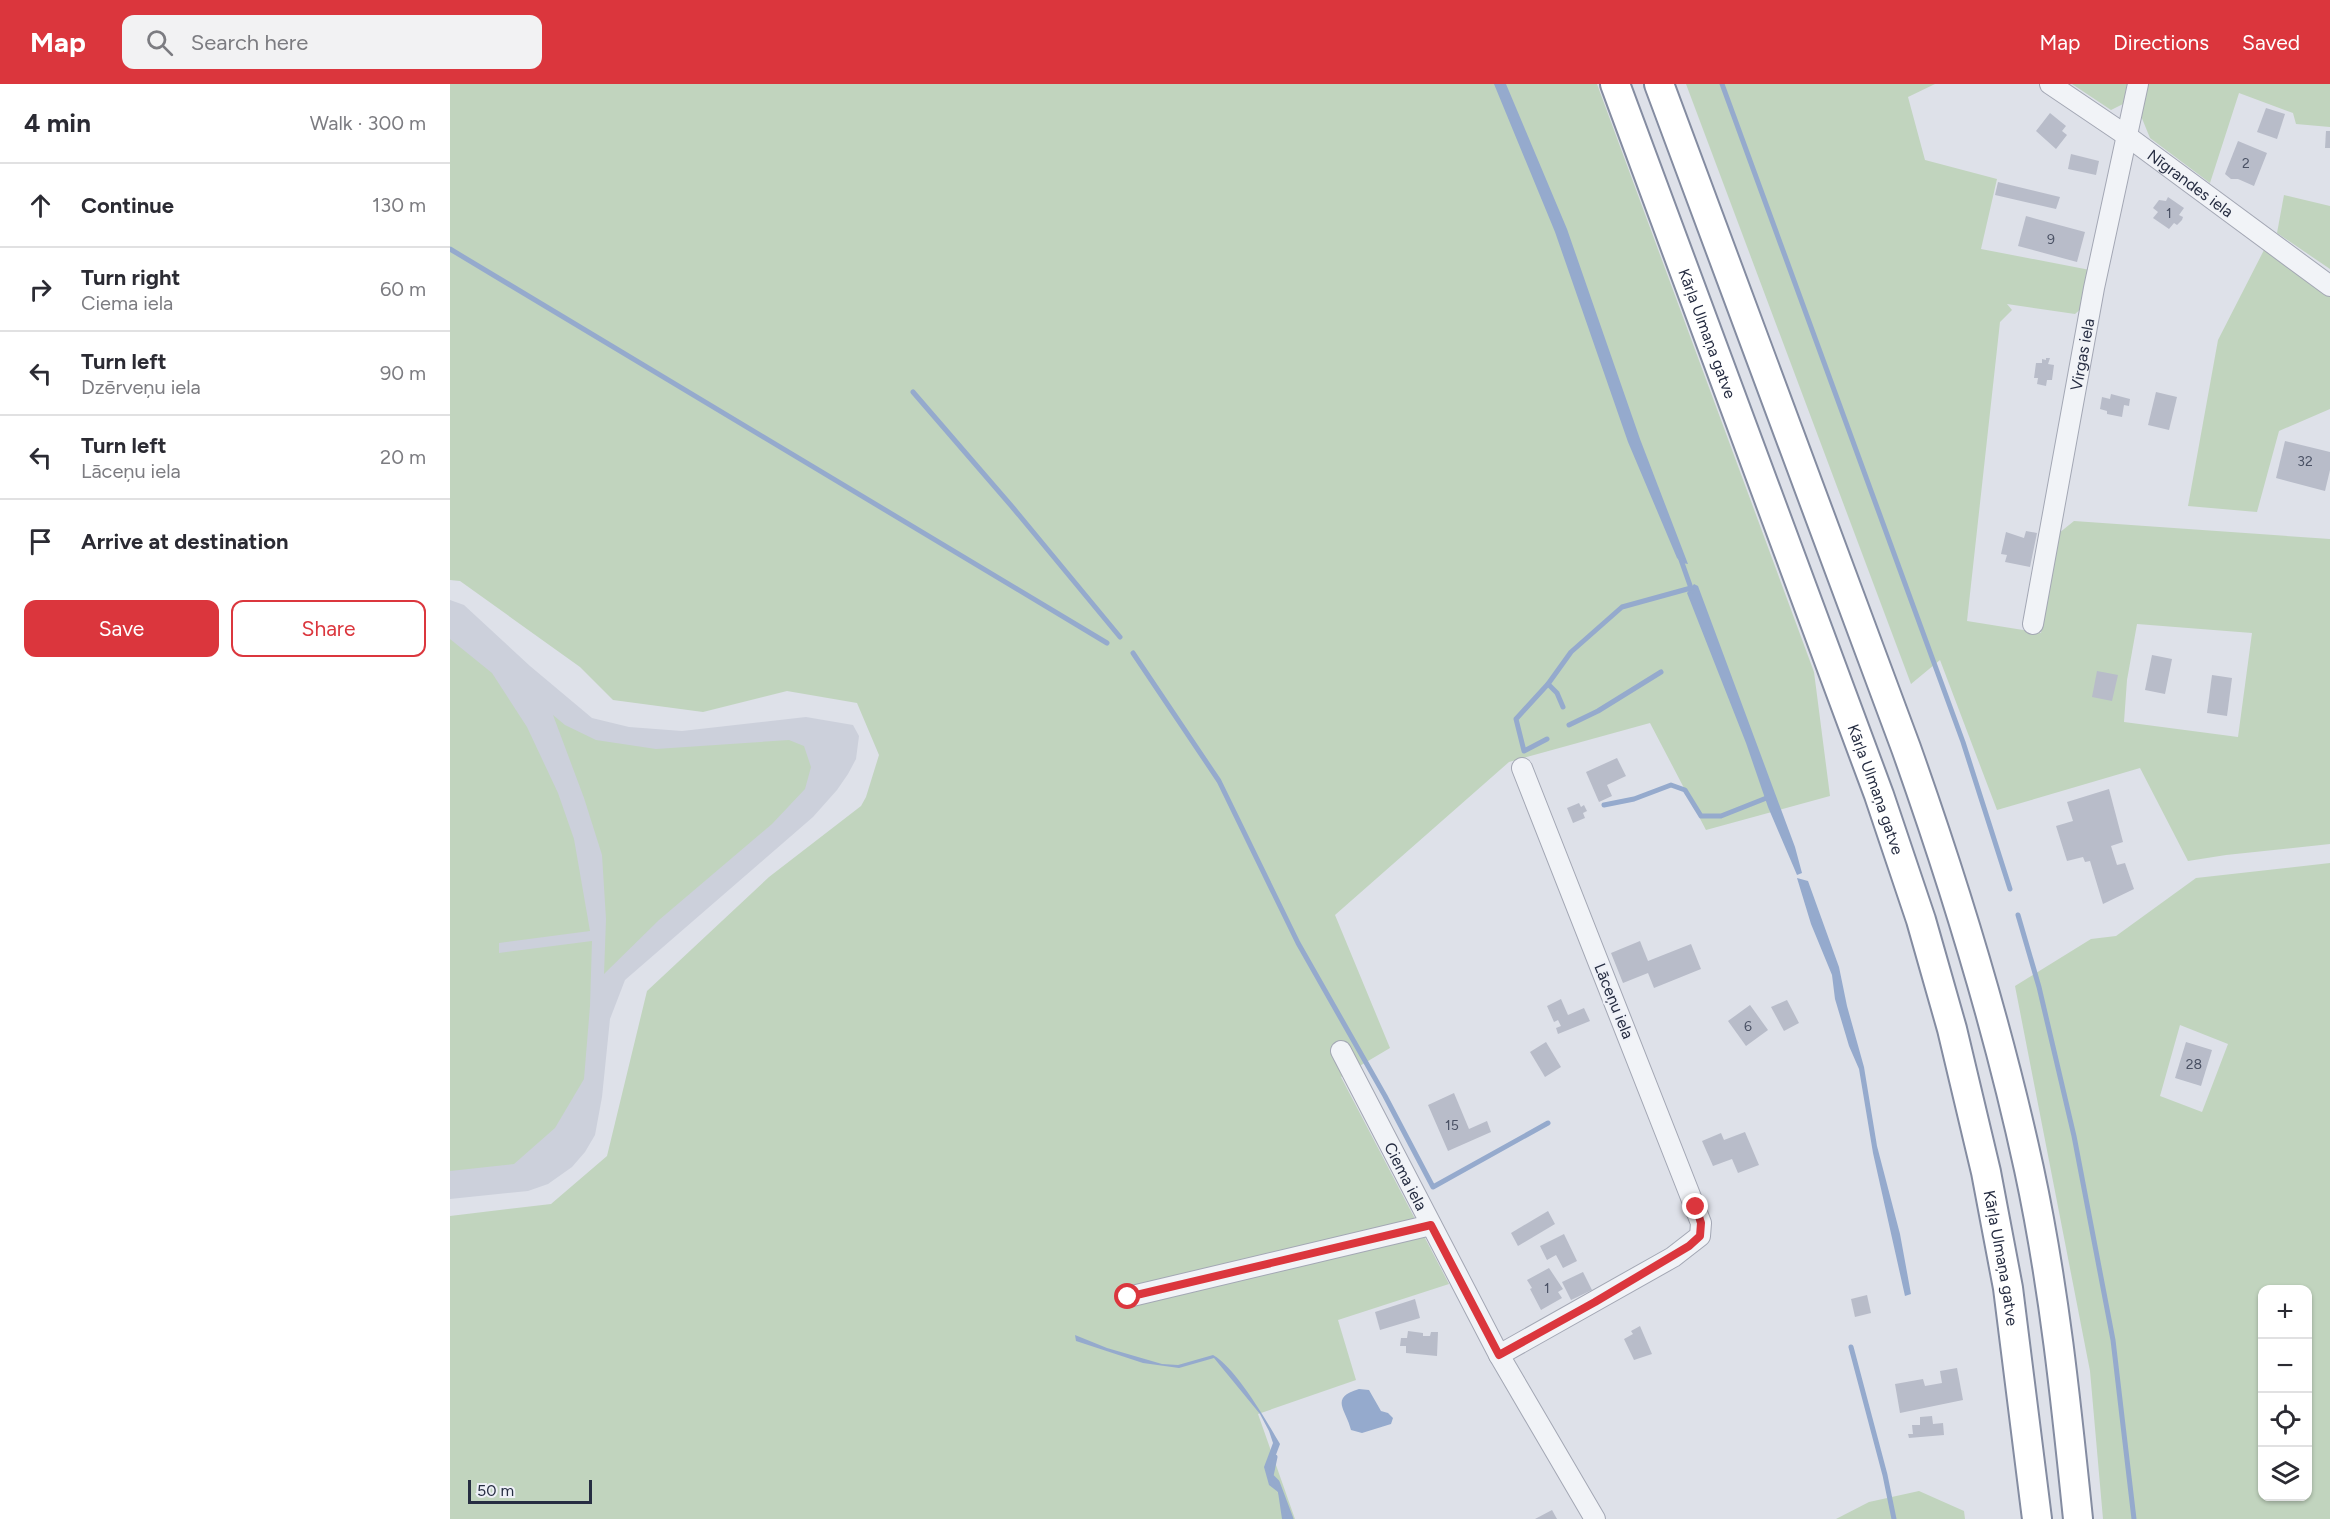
<!DOCTYPE html>
<html lang="en">
<head>
<meta charset="utf-8">
<style>
  :root { --surface:#fff; --page:#f2f2f3; --text:#2b2b33; --muted:#7c7c81; --line:#e1e1e2; --accent:#db363d }
  body { margin:0; font-family:Figtree,sans-serif; background:var(--page); color:var(--text) }
  .controls { position:absolute; right:18px; bottom:18px; display:grid; overflow:hidden; border-radius:12px; box-shadow:0 2px 4px #0004 }
  .controls button { width:54px; height:54px; display:grid; place-items:center; padding:0; border:0; border-bottom:2px solid var(--line); background:var(--surface); color:var(--text); font:30px sans-serif }
  .scale { position:absolute; left:18px; bottom:15px; width:124px; box-sizing:border-box; padding-left:6px; border:3px solid #262d42; border-top:0; font-size:16px; line-height:21px; white-space:nowrap; color:#262d42; -webkit-text-stroke:4px #eef0f7; paint-order:stroke }
  .stop { position:absolute; width:18px; height:18px; margin:-14px; border:4px solid #db363d; border-radius:50%; background:#fff }
  .stop.end { background:#db363d; border-color:#fff; box-shadow:0 2px 6px #0008 }
  .list { margin:0; padding:0; list-style:none }
  h2 { display:flex; justify-content:space-between; align-items:center; height:78px; margin:0; padding:0 24px; font-size:26px }
  h2 small { font-size:20px; font-weight:400; color:var(--muted) }
  .list li { display:grid; grid-template-columns:39px 1fr auto; gap:18px; align-items:center; box-sizing:border-box; height:84px; padding:0 24px; border-top:2px solid var(--line) }
  .list b { display:block; font-size:22px; white-space:nowrap }
  .list p { margin:0; font-size:20px; white-space:nowrap; color:var(--muted) }
  .list em { font-size:20px; font-style:normal; color:var(--muted) }
  .actions { display:flex; gap:12px; padding:18px 24px }
  .actions a { flex:1; padding:14px 0; border:2px solid var(--accent); border-radius:12px; text-align:center; font-size:21px; color:var(--accent) }
  .actions .main { background:var(--accent); color:#fff }
  .icon { flex:none; width:33px; height:33px; fill:none; stroke:currentColor; stroke-width:2; stroke-linecap:round; stroke-linejoin:round }
  .map { position:relative; flex:none; width:1880px; height:1435px; overflow:hidden }
  header { display:flex; align-items:center; gap:36px; box-sizing:border-box; height:84px; padding:0 30px; background:var(--accent); color:#fff }
  header strong { font-size:28px }
  nav { display:flex; gap:33px; margin-inline-start:auto; font-size:21px }
  .search { width:420px; height:54px; background:var(--page); display:flex; align-items:center; gap:15px; box-sizing:border-box; padding:0 21px; border-radius:12px; color:var(--muted); font-size:22px }
  main { display:flex }
  aside { flex:1; background:var(--surface) }
  .map>svg:first-child { display:block }
  .built { fill:#ccd0db }
  .green { fill:#c1d4be; fill-rule:evenodd }
  .water { fill:#95aacd }
  .lines { fill:none; stroke-linecap:round; stroke-linejoin:round }
  .stream { stroke:#95aacd; stroke-width:5 }
  .building { fill:#b8bcc9 }
  .minor-casing { stroke:#a3a7b4; stroke-width:22 }
  .highway-casing { stroke:#848ca1; stroke-width:32 }
  .minor { stroke:#f1f3f7; stroke-width:20 }
  .highway { stroke:#fff; stroke-width:28 }
  .route { stroke:#db363d; stroke-width:8 }
  .labels { text-anchor:middle; dominant-baseline:central; stroke-width:4.5; stroke-linejoin:round; paint-order:stroke }
  .number-label { font-size:14px; fill:#4a5164 }
  .street-label { font-size:16px; fill:#262d42; stroke:#eef0f7 }
</style>
</head>
<body>
<header>
<strong>Map</strong>
<div class="search"><svg class="icon" aria-label="search" viewBox="0 0 24 24"><circle cx="10" cy="10" r="6"/><path d="M15 15l6 6"/></svg>Search here</div>
<nav><a>Map</a><a>Directions</a><a>Saved</a></nav>
</header>
<main>
<aside>
<h2>4 min<small>Walk · 300 m</small></h2>
<ul class="list">
<li><svg class="icon" aria-label="ahead" viewBox="0 0 24 24"><path d="M12 20V5M6 11l6-6 6 6"/></svg><div><b>Continue</b></div><em>130 m</em></li>
<li><svg class="icon" aria-label="right" viewBox="0 0 24 24"><path d="M7 20v-9h11M14 6l5 5-5 5"/></svg><div><b>Turn right</b><p>Ciema iela</p></div><em>60 m</em></li>
<li><svg class="icon" aria-label="left" viewBox="0 0 24 24"><path d="M17 20v-9H6M10 6l-5 5 5 5"/></svg><div><b>Turn left</b><p>Dzērveņu iela</p></div><em>90 m</em></li>
<li><svg class="icon" aria-label="left" viewBox="0 0 24 24"><path d="M17 20v-9H6M10 6l-5 5 5 5"/></svg><div><b>Turn left</b><p>Lāceņu iela</p></div><em>20 m</em></li>
<li><svg class="icon" aria-label="arrive" viewBox="0 0 24 24"><path d="M6 21V4h12l-3 4 3 4H6"/></svg><div><b>Arrive at destination</b></div></li>
</ul>
<div class="actions"><a class="main">Save</a><a>Share</a></div>
</aside>
<div class="map">
<svg width="1880" height="1435" viewBox="0 0 1880 1435">
  <rect width="100%" height="100%" fill="#dee1e9"/>
  <polygon class="built" points="0,516 14,521 80,582 142,634 179,643 232,647 356,633 403,641 409,652 406,675 398,690 387,706 363,733 175,896 160,935 152,1013 145,1051 135,1068 122,1083 98,1100 78,1107 0,1115"/>
  <g class="green">
    <polygon points="0,0 1147,0 1364,588 1380,712 1256,746 1200,639 1059,678 885,831 940,964 891,993 999,1200 888,1236 906,1296 808,1330 845,1435 0,1435 0,1132 101,1120 157,1072 197,907 319,793 411,722 416,713 429,671 407,619 337,607 253,628 163,616 130,583 10,497 0,496"/>
    <path d="M1236 0H1485L1458 13 1475 76 1547 95 1531 165 1640 186 1633 223 1625 230 1557 220 1562 226 1550 238 1517 537 1591 549 1609 449 1624 437 1880 455V760L1776 771 1738 777 1690 684 1547 726 1490 576 1461 600ZM1687 540 1802 549 1788 653 1674 638 1677 596Z"/>
    <polygon points="1622,0 1677,0 1673,20 1661,26"/>
    <polygon points="1697,0 1880,0 1880,43 1846,40 1843,29 1789,9 1760,99 1700,54 1691,32"/>
    <polygon points="1834,111 1880,122 1880,185 1827,149"/>
    <polygon points="1814,166 1880,212 1880,325 1829,347 1807,428 1738,422 1768,256"/>
    <polygon points="0,555 42,589 77,643 108,709 124,755 140,847 49,859 49,869 142,857 140,922 134,995 105,1044 64,1080 0,1087"/>
    <polygon points="103,631 115,641 146,656 206,665 339,656 354,662 361,683 355,705 322,740 209,836 154,890 156,835 152,771 134,714"/>
    <path d="M1880 779V1435H1653L1640 1287 1565 902 1641 855 1666 852 1746 794ZM1730 941 1778 960 1752 1028 1710 1012ZM1812 1206H1858V1412H1812Z"/>
    <polygon points="1469,1407 1514,1427 1515,1435 1386,1435 1419,1418"/>
  </g>
  <g class="water">
    <polygon points="1044,0 1056,0 1117,145 1190,355 1238,480 1232,479 1227,474 1178,358 1105,148"/>
    <polygon points="1244,500 1248,502 1345,763 1352,789 1347,791 1318,723 1296,659 1237,509"/>
    <polygon points="1347,794 1358,797 1389,883 1397,922 1414,983 1427,1062 1450,1150 1461,1210 1455,1212 1423,1069 1409,985 1399,962 1385,915 1382,891 1361,840"/>
    <path d="M625 1251 657 1264 712 1280 728 1281 763 1271C786 1284 816 1336 830 1360L821 1384 823 1390 821 1394 829 1401 839 1435H832L828 1408 819 1401 814 1383 823 1359 819 1347 810 1330 764 1274 729 1284 693 1279 626 1257Z"/>
    <path d="M909 1305 919 1306 931 1327 938 1329 943 1334 941 1340 912 1349 901 1346C896 1325 879 1314 909 1305Z"/>
  </g>
  <g class="lines">
    <g class="stream">
      <polyline points="1272,0 1513,658 1560,805"/>
      <polyline points="0,165 657,559"/>
      <polyline points="463,308 564,425 670,553"/>
      <polyline points="1230,473 1242,507"/>
      <polyline points="683,569 769,697 848,859 935,1012 983,1103 1098,1039"/>
      <polyline points="1098,600 1107,609 1113,623"/>
      <polyline points="1119,641 1148,627 1211,588"/>
      <polyline points="1097,655 1074,667 1066,635 1098,600 1121,568 1172,523 1241,504"/>
      <polyline points="1154,721 1184,715 1221,701 1235,706 1251,732 1271,732 1319,713"/>
      <polyline points="1568,831 1589,903 1624,1052 1663,1256 1684,1435"/>
      <polyline points="1401,1263 1435,1391 1444,1435"/>
      <polyline points="825,1373 821,1392 827,1398 841,1435"/>
    </g>
  </g>
  <g class="building">
    <polygon points="1816,24 1835,30 1827,55 1807,48"/>
    <polygon points="1600,29 1616,42 1612,47 1617,51 1606,65 1586,47"/>
    <polygon points="1876,47 1880,47 1880,64 1875,64"/>
    <polygon points="1788,57 1817,69 1804,102 1788,95 1781,95 1775,90"/>
    <polygon points="1621,70 1649,77 1646,91 1618,85"/>
    <polygon points="1548,98 1610,113 1606,125 1545,111"/>
    <polygon points="1718,113 1734,124 1729,131 1733,133 1732,136 1727,141 1724,139 1719,145 1703,134 1708,128 1703,124 1709,116 1716,117"/>
    <polygon points="1576,132 1635,148 1627,178 1568,162"/>
    <polygon points="1596,274 1600,274 1598,280 1604,281 1602,296 1597,296 1596,302 1587,300 1588,294 1584,294 1586,279 1592,279 1592,275 1596,276"/>
    <polygon points="1706,308 1727,313 1719,346 1698,341"/>
    <polygon points="1661,310 1680,315 1679,322 1674,321 1672,333 1657,330 1657,327 1650,325 1652,313 1660,315"/>
    <polygon points="1835,357 1880,368 1880,386 1875,407 1826,394"/>
    <polygon points="1576,447 1587,449 1580,483 1555,478 1557,471 1551,470 1556,448 1574,454"/>
    <polygon points="1702,571 1722,575 1715,610 1695,606"/>
    <polygon points="1647,587 1668,591 1662,617 1642,613"/>
    <polygon points="1762,591 1782,594 1777,632 1757,629"/>
    <polygon points="1167,674 1176,692 1157,701 1162,712 1149,718 1136,688"/>
    <polygon points="1659,705 1673,758 1661,762 1667,781 1675,779 1684,805 1653,820 1640,777 1635,778 1633,773 1617,777 1606,742 1623,737 1617,718"/>
    <polygon points="1129,719 1131,723 1134,721 1137,727 1133,729 1135,734 1123,739 1117,724"/>
    <polygon points="1190,857 1198,877 1241,860 1251,885 1204,904 1198,889 1173,899 1161,869"/>
    <polygon points="1111,915 1118,931 1134,924 1140,937 1108,950 1106,944 1111,942 1108,936 1104,938 1097,922"/>
    <polygon points="1337,916 1349,939 1334,947 1321,923"/>
    <polygon points="1300,921 1318,946 1296,962 1278,937"/>
    <polygon points="1096,958 1111,983 1095,993 1080,968"/>
    <polygon points="1736,958 1762,966 1751,1002 1725,994"/>
    <polygon points="1004,1009 1019,1045 1037,1037 1041,1048 998,1067 978,1021"/>
    <polygon points="1295,1048 1309,1081 1288,1089 1282,1075 1263,1082 1252,1057 1271,1049 1274,1056"/>
    <polygon points="1098,1127 1105,1140 1068,1162 1061,1149"/>
    <polygon points="1114,1150 1127,1177 1113,1184 1106,1171 1097,1176 1090,1162"/>
    <polygon points="1099,1184 1113,1205 1108,1208 1112,1214 1091,1226 1080,1205 1082,1204 1077,1196"/>
    <polygon points="1133,1188 1142,1206 1121,1216 1112,1198"/>
    <polygon points="1417,1211 1421,1229 1405,1233 1401,1215"/>
    <polygon points="965,1215 970,1234 930,1246 925,1228"/>
    <polygon points="1190,1242 1202,1270 1184,1276 1174,1255 1183,1250 1181,1247"/>
    <polygon points="958,1247 973,1249 973,1252 980,1252 981,1248 988,1248 987,1272 956,1269 956,1262 950,1262 951,1254 957,1254"/>
    <polygon points="1507,1284 1513,1316 1450,1329 1445,1300 1473,1295 1475,1302 1492,1299 1490,1287"/>
    <polygon points="1482,1332 1483,1340 1493,1339 1494,1351 1459,1354 1458,1350 1463,1350 1462,1341 1470,1341 1470,1333"/>
    <polygon points="1102,1426 1107,1435 1085,1435"/>
  </g>
  <g class="lines">
    <defs>
      <g id="minor">
        <path id="s1" d="M1600 0 1677 52 1880 202"/>
        <path id="s2" d="M1583 540 1644 204 1688 0"/>
        <path id="s3" d="M891 967 1049 1271 1145 1435"/>
        <polyline points="678,1213 981,1141"/>
        <polyline points="1049,1271 1223,1173 1250,1152 1251,1139 1072,684"/>
      </g>
      <g id="highway">
        <path id="s4" d="M1165 0 1429 711 1471 836 1502 945 1536 1088 1558 1204 1587 1435"/>
        <path d="M1209 0 1456 664C1505 802 1548 942 1579 1085 1604 1201 1616 1318 1628 1435"/>
      </g>
    </defs>
    <use href="#minor" class="minor-casing"/>
    <use href="#highway" class="highway-casing"/>
    <use href="#minor" class="minor"/>
    <use href="#highway" class="highway"/>
  </g>
  <g class="lines">
    <polyline class="route" points="678,1213 981,1141 1049,1271 1145,1218 1239,1162 1250,1152 1251,1139 1246,1123"/>
  </g>
  <g class="labels">
    <g class="number-label">
      <text x="1796" y="79">2</text>
      <text x="1719" y="129">1</text>
      <text x="1601" y="155">9</text>
      <text x="1855" y="377">32</text>
      <text x="1298" y="942">6</text>
      <text x="1744" y="980">28</text>
      <text x="1002" y="1041">15</text>
      <text x="1097" y="1204">1</text>
    </g>
    <g class="street-label">
      <text stroke="none"><textPath href="#s1" startOffset="172">Nīgrandes iela</textPath></text>
      <text stroke="none"><textPath href="#s4" startOffset="266">Kārļa Ulmaņa gatve</textPath></text>
      <text stroke="none"><textPath href="#s2" startOffset="274">Virgas iela</textPath></text>
      <text stroke="none"><textPath href="#s4" startOffset="752">Kārļa Ulmaņa gatve</textPath></text>
      <text transform="translate(1164 917) rotate(68)">Lāceņu iela</text>
      <text stroke="none"><textPath href="#s3" startOffset="141">Ciema iela</textPath></text>
      <text stroke="none"><textPath href="#s4" startOffset="1238">Kārļa Ulmaņa gatve</textPath></text>
    </g>
  </g>
</svg>
<div class="controls">
<button>+</button>
<button>−</button>
<button><svg class="icon" aria-label="locate" viewBox="0 0 24 24"><circle cx="12" cy="12" r="6"/><path d="M12 2v4M12 18v4M2 12h4M18 12h4"/></svg></button>
<button><svg class="icon" aria-label="layers" viewBox="0 0 24 24"><path d="M12 4l9 5-9 5-9-5zM3 14l9 5 9-5"/></svg></button>
</div>
<div class="scale">50 m</div>
<div class="stop" style="left:678px;top:1213px"></div>
<div class="stop end" style="left:1246px;top:1123px"></div>
</div>
</main>
</body>
</html>
